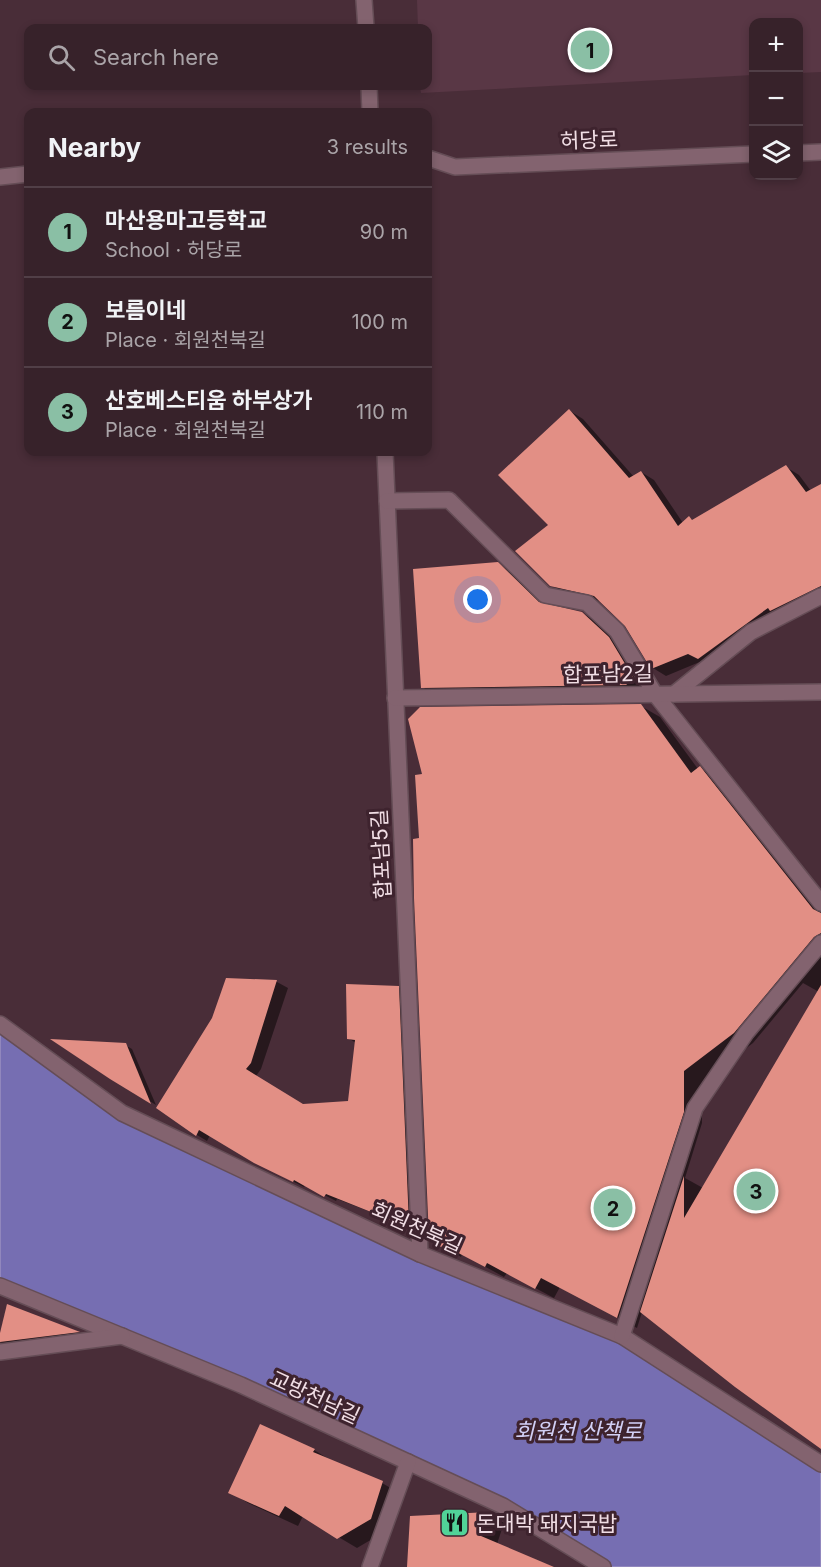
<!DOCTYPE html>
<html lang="en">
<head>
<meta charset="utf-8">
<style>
  :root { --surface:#37222a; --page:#422f36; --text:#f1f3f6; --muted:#aaa4a8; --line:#513f47; --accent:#8abfa5 }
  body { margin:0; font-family:Inter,"Noto Sans KR",sans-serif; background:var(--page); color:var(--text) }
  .controls { position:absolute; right:18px; top:18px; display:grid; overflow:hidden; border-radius:12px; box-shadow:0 3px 9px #0003 }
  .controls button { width:54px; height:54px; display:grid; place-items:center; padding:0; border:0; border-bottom:2px solid var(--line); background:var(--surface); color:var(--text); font:30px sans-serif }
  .you { position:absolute; left:478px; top:600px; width:21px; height:21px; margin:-15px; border:4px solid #fff; border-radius:50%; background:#1a73e8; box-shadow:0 0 0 9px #1a73e833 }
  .badge { display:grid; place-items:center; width:39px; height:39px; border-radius:50%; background:var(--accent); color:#111; font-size:20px; font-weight:700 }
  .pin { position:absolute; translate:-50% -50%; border:3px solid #fff; box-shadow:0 2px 6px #0006 }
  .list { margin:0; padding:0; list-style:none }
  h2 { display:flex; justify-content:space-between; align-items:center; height:78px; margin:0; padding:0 24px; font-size:26px }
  h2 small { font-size:20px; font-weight:400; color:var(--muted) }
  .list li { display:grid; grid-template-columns:39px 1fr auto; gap:18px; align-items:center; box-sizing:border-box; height:90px; padding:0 24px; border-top:2px solid var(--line) }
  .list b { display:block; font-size:22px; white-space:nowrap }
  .list p { margin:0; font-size:20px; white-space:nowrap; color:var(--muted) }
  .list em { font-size:20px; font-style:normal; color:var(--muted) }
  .icon { flex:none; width:33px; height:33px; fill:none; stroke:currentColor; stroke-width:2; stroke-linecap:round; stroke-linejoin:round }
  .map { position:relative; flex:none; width:821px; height:1567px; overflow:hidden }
  .search { position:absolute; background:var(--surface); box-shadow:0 3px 9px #0003; left:24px; top:24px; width:408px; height:66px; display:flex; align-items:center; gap:15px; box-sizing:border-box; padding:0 21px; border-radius:12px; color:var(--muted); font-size:22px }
  .panel { position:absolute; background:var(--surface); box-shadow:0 3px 9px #0003; left:24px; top:108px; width:408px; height:348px; border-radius:12px }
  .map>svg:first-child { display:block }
  .built { fill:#593745 }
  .water { fill:#766eb2; stroke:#9b90c1; stroke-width:1.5 }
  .shadow { fill:#0007; fill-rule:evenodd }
  .building { fill:#e28f85 }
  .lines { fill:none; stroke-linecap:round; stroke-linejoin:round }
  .street-casing { stroke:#654d56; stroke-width:18 }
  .secondary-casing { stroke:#654d56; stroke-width:18 }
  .street { stroke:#83636f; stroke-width:15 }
  .secondary { stroke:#83636f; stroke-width:15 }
  .labels { text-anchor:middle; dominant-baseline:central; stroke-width:6; stroke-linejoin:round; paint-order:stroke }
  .street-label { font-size:21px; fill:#f1dee5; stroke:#3e232e }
  .poi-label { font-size:21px; fill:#f1dee5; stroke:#3e232e; text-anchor:start }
  .water-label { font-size:22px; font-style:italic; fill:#d1cff5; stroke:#3e232e }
</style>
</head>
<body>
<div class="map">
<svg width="821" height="1567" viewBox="0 0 821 1567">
  <rect width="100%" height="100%" fill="#492d38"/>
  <polygon class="built" points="417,0 821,0 821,72 799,73 798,22 754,22 753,75 421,93 420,86 428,86 428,28 418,28"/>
  <polygon class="water" points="0,1024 122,1113 622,1336 821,1464 821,1567 603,1567 503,1506 0,1286"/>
  <g class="shadow">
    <polygon points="570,411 583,419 634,477 641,472 654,480 683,523 689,518 694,521 786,467 799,475 811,491 821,485 821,599 784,618 712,665 702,661 666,676 653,668 626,625 601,601 565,593 551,585 550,525"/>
    <polygon points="498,564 517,575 549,606 582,613 602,625 628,650 651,688 441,698 422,687"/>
    <path d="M641 706 660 717 698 769 700 768 719 779 821 907V1447L642 1312 637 1328 560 1287 554 1298 507 1273 504 1277 462 1254 461 1257 431 1237ZM803 983 819 992 703 1188 685 1178 702 1123V1082L753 1043Z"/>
    <polygon points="227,980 277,982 288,988 261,1069 256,1076 303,1106 349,1102 356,1043 348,1038 398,987 409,994 419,1228 403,1217 402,1224 337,1199 336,1201 305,1185 304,1187 266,1168 210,1135 207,1141 197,1135 214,1019"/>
    <polygon points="125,1045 132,1049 156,1105 111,1077"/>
    <polygon points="8,1306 80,1333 84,1335 6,1345 0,1342 0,1339"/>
    <polygon points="314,1450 332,1461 382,1483 401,1494 389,1529 357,1548 303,1516 298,1526 248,1503 230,1492"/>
    <polygon points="489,1514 504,1523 497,1544 553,1567 409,1567 411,1518"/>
  </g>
  <g class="building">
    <polygon points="569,409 629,478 641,471 678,526 689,516 692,520 786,465 806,492 821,484 821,586 770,611 768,608 698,659 688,654 651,669 625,626 594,596 550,586 515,551 548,525 498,475"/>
    <polygon points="498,562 539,602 582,612 609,637 633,677 624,681 627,685 421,688 413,569"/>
    <polygon points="641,704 691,773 700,766 813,909 821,913 821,933 814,937 734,1033 684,1071 684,1112 617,1318 541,1278 535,1289 487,1263 485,1267 443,1245 441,1247 429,1238 414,898 413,839 419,838 415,775 422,774 408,719 420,707"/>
    <polygon points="226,978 277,980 251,1063 246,1069 303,1104 348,1101 355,1040 347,1039 346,984 399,986 409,1224 392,1211 391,1220 326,1194 324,1197 294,1180 293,1182 254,1163 199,1130 196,1136 156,1108 212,1018"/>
    <polygon points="821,985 821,1449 735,1387 640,1312 684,1176 684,1218"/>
    <polygon points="50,1039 126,1043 151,1104 110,1079"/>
    <polygon points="7,1304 80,1332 0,1342 0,1333"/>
    <polygon points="260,1424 315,1449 313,1452 383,1481 371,1519 337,1539 285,1506 279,1516 228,1493"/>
    <polygon points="489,1512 481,1536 554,1567 407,1567 410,1516"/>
  </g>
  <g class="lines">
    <defs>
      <g id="street">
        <polyline points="364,0 366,28"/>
        <polyline points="369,86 370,112"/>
        <polyline points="385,452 420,1254"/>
        <polyline points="387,501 449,500 545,595 587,603 617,631 655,694 821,903"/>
        <polyline points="674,694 751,632 821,596"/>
        <polyline points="395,698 821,692"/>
        <polyline points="0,1024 122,1113 420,1254 622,1336 821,1464"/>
        <polyline points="0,1286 241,1385 503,1506 603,1567"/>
        <polyline points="622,1336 695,1108 746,1033 821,943"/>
        <polyline points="0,1352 122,1336"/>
        <polyline points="370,1567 408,1462"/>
      </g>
      <g id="secondary">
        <polyline points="798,153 821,152"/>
        <polyline points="428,158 455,167 754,154"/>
        <polyline points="0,177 28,174"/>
      </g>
    </defs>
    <use href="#street" class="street-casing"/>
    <use href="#secondary" class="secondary-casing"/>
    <use href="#street" class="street"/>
    <use href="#secondary" class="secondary"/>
  </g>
  <defs>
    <symbol id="restaurant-square" viewBox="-11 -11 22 22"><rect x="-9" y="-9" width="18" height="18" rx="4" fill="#51d398" stroke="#3e232e"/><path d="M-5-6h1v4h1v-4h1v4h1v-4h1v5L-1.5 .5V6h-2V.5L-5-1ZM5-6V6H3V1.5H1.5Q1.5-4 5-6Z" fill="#111"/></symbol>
  </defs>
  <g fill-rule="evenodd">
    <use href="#restaurant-square" x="438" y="1506" width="33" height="33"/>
  </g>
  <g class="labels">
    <g class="street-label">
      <text transform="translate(589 140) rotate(-2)">허당로</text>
      <text transform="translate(608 674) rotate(-1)">합포남2길</text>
      <text transform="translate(381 854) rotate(-93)">합포남5길</text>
      <text transform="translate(417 1228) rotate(24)">회원천북길</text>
      <text transform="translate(315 1397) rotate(25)">교방천남길</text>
    </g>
    <g class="poi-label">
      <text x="476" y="1523">돈대박 돼지국밥</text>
    </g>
    <g class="water-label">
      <text x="578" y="1431">회원천 산책로</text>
    </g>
  </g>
</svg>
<div class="controls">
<button>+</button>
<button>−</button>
<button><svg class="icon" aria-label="layers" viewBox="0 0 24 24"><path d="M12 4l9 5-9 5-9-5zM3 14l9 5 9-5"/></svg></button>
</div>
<div class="you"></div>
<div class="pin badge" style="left:590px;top:50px">1</div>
<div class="pin badge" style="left:613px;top:1208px">2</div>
<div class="pin badge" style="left:756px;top:1191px">3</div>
<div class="search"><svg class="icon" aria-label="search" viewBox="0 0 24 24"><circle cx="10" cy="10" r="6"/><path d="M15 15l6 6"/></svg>Search here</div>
<section class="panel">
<h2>Nearby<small>3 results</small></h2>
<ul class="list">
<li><span class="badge">1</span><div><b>마산용마고등학교</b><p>School · 허당로</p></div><em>90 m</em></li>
<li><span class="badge">2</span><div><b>보름이네</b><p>Place · 회원천북길</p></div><em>100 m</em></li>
<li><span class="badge">3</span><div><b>산호베스티움 하부상가</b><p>Place · 회원천북길</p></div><em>110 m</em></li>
</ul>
</section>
</div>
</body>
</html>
